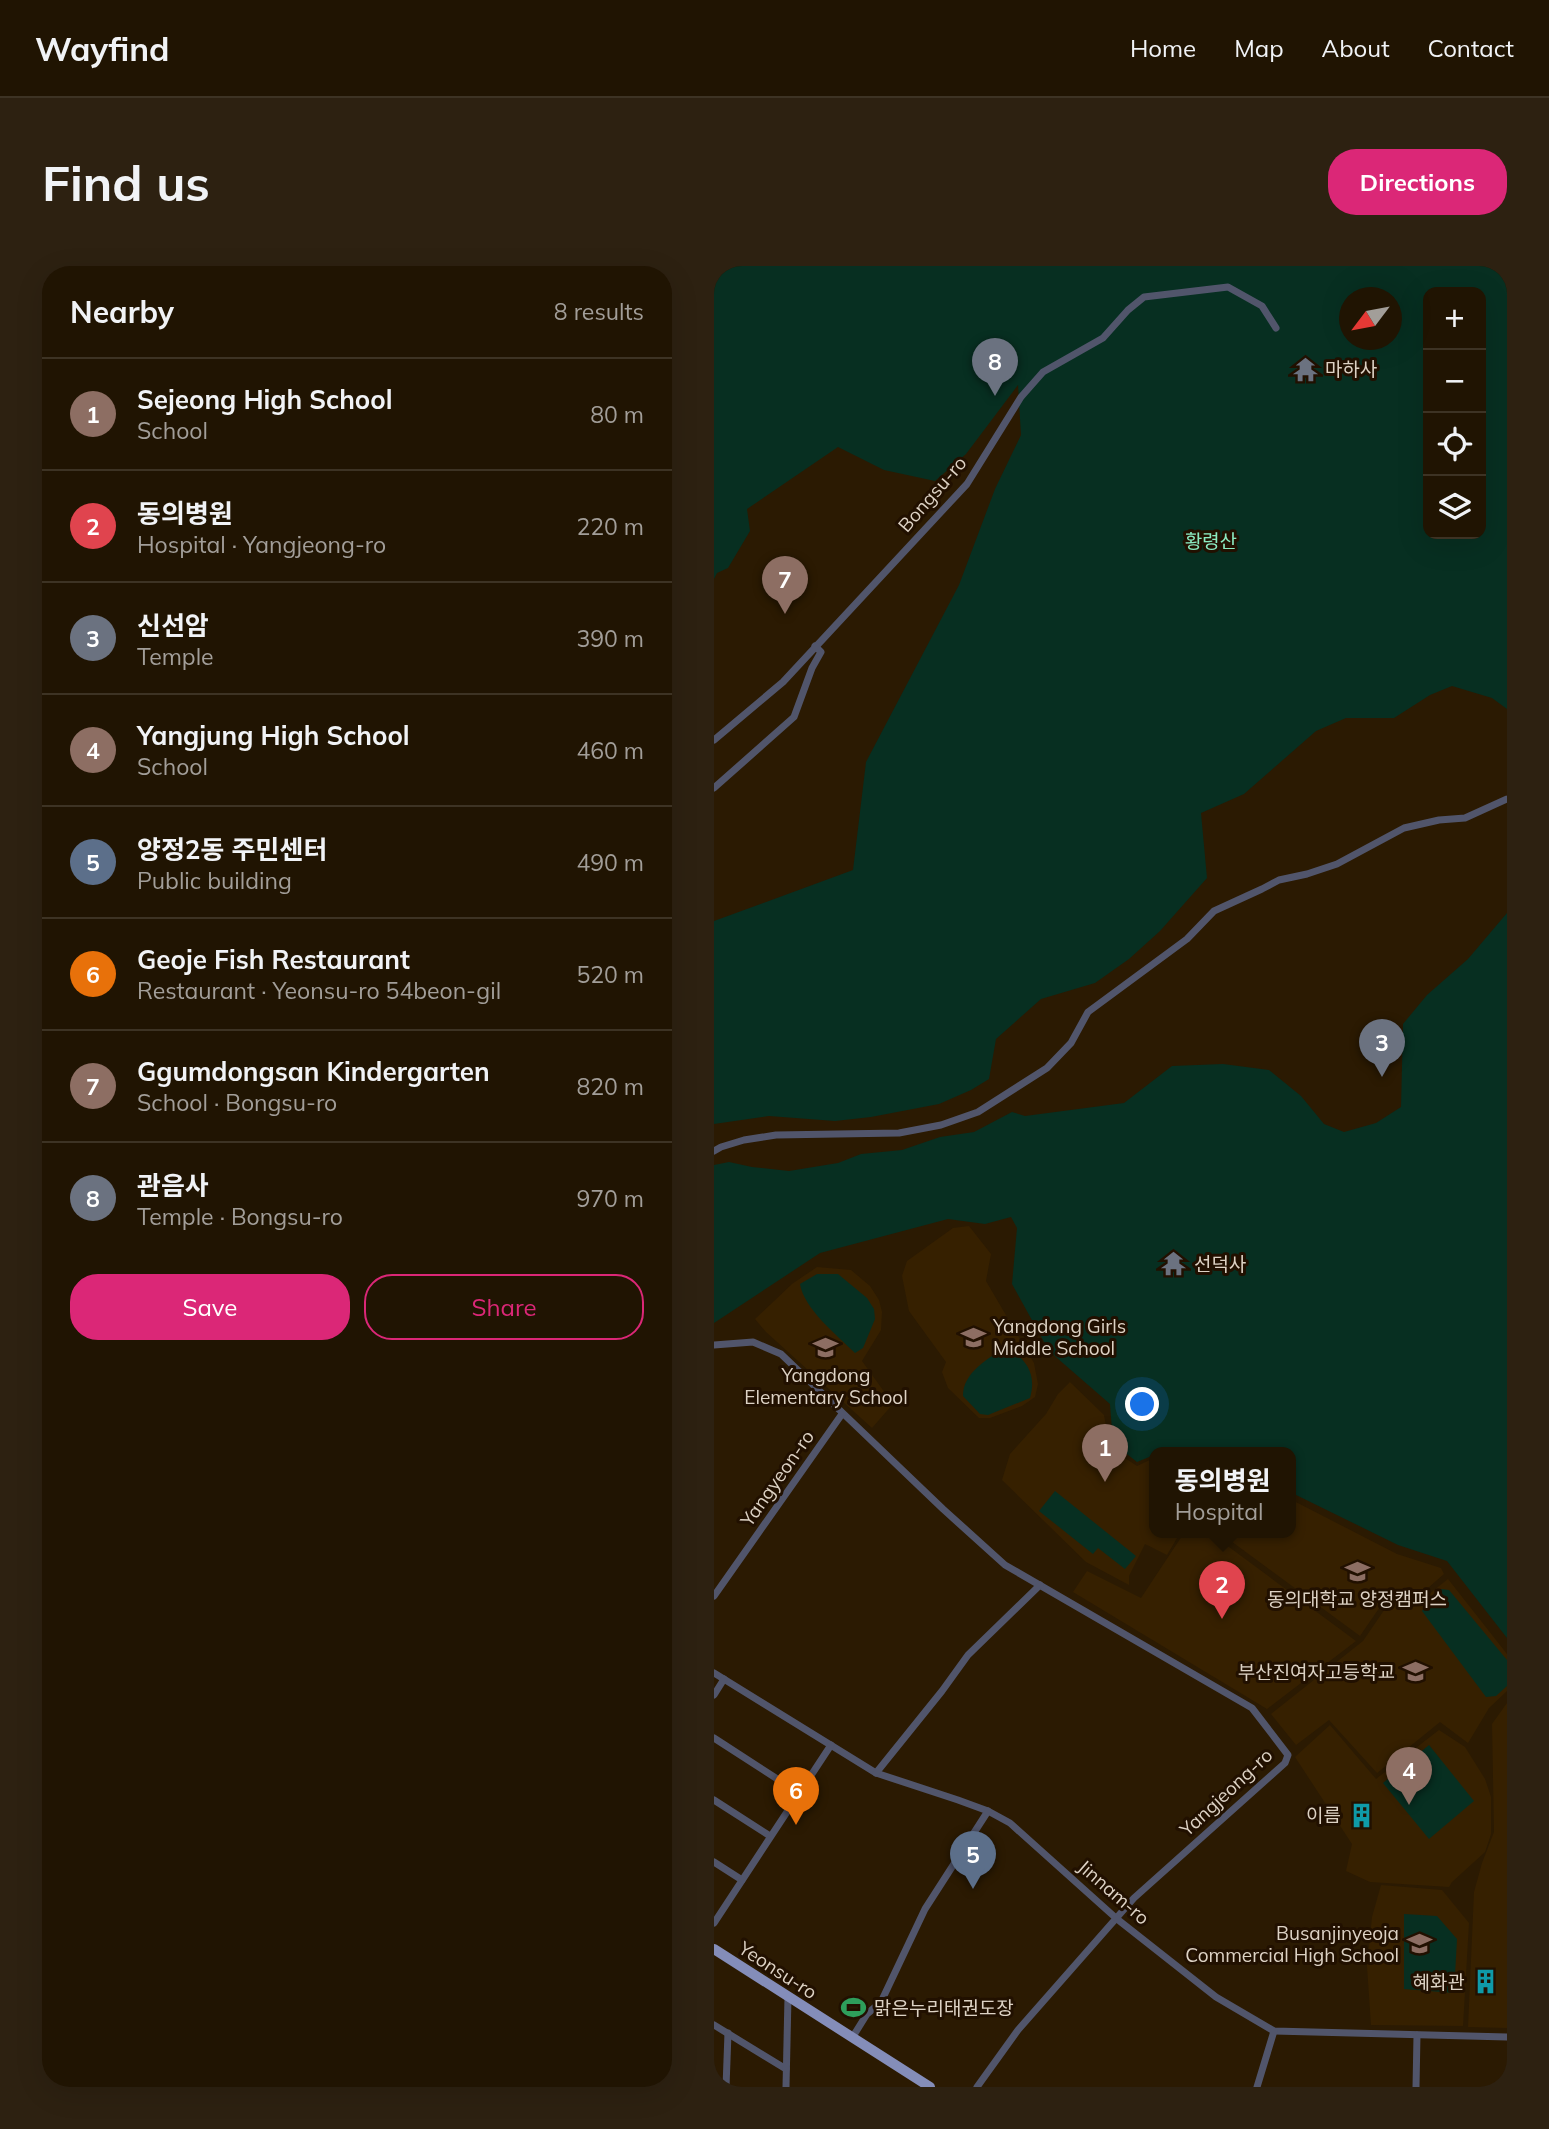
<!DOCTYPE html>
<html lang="en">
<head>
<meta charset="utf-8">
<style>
  :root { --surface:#201402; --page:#2d2111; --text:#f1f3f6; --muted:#a29e99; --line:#3d3324; --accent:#db2777 }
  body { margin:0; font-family:Mulish,"Noto Sans KR",sans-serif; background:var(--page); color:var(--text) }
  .controls { position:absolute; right:21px; top:21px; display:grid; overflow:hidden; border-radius:14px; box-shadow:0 7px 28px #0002 }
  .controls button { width:63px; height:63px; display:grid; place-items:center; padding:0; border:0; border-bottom:2px solid var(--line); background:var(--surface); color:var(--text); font:35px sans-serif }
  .compass { position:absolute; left:625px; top:21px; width:63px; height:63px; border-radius:50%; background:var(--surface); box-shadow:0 7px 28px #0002; rotate:238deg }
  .you { position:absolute; left:429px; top:1139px; width:24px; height:24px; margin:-18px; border:5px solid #fff; border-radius:50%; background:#1a73e8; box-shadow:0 0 0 10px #1a73e833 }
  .badge { display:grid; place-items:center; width:46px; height:46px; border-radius:50%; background:var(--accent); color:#fff; font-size:23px; font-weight:700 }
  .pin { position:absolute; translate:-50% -58px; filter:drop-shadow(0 2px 4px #0008) }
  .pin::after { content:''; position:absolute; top:37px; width:24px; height:21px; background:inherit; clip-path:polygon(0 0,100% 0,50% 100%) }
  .popup { position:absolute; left:435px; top:1181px; width:147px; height:91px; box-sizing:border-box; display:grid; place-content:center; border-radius:14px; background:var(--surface); filter:drop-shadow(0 2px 5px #0005); font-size:23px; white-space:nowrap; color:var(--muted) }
  .popup b { font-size:26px; color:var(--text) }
  .popup::after { content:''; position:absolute; left:50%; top:100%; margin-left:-14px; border:14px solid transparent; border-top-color:var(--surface) }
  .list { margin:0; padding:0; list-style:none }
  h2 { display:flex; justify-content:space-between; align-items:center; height:91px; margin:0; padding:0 28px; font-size:30px }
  h2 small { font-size:23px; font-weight:400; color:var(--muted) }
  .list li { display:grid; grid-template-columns:46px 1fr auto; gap:21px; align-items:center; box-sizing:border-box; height:112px; padding:0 28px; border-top:2px solid var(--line) }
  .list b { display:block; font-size:26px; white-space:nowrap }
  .list p { margin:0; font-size:23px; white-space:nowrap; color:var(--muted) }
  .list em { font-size:23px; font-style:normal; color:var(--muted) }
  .actions { display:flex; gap:14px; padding:21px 28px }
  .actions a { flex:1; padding:16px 0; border:2px solid var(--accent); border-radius:28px; text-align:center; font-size:24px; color:var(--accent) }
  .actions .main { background:var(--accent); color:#fff }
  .icon { flex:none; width:38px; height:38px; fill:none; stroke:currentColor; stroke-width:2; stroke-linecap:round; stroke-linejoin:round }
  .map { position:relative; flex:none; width:793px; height:1821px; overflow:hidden; border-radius:28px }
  header { display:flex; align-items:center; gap:42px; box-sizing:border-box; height:98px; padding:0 35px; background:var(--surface); border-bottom:2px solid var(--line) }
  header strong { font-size:33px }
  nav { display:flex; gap:38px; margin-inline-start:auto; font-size:24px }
  .intro { display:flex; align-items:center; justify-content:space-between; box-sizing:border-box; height:168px; padding:0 42px }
  h1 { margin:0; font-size:49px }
  .button { padding:18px 32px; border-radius:28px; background:var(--accent); color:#fff; font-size:24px; font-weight:700 }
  main { display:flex; gap:42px; padding:0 42px }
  aside { flex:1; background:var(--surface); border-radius:28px; box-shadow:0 7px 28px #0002 }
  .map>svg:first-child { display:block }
  .built { fill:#362000 }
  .green { fill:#072f21; fill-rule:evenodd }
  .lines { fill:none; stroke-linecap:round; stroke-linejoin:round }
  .minor { stroke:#51556b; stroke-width:7 }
  .major { stroke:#848db9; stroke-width:10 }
  .labels { text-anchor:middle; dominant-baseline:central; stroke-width:6; stroke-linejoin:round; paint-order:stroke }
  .poi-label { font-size:19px; fill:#ddd2c4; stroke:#211000; text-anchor:start }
  .street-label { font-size:19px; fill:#ddd2c4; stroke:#211000 }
  .park-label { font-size:19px; fill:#8bebc2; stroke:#211000 }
</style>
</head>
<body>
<header>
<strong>Wayfind</strong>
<nav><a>Home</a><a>Map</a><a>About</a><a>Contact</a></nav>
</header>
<div class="intro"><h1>Find us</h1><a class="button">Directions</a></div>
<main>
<aside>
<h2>Nearby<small>8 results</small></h2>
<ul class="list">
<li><span class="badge" style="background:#8d6e63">1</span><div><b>Sejeong High School</b><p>School</p></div><em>80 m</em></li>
<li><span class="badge" style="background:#e0444e">2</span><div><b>동의병원</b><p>Hospital · Yangjeong-ro</p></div><em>220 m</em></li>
<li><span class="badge" style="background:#6b7280">3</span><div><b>신선암</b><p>Temple</p></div><em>390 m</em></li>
<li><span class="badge" style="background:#8d6e63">4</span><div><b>Yangjung High School</b><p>School</p></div><em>460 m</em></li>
<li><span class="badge" style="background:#5c6f8a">5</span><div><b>양정2동 주민센터</b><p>Public building</p></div><em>490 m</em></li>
<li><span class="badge" style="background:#e8710a">6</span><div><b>Geoje Fish Restaurant</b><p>Restaurant · Yeonsu-ro 54beon-gil</p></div><em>520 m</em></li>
<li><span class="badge" style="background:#8d6e63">7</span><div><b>Ggumdongsan Kindergarten</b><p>School · Bongsu-ro</p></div><em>820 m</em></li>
<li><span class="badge" style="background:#6b7280">8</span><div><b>관음사</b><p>Temple · Bongsu-ro</p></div><em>970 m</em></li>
</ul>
<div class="actions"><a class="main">Save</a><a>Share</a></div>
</aside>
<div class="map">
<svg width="793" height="1821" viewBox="0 0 793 1821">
  <rect width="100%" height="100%" fill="#2b1a02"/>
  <g class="built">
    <polygon points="255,960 277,988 272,1015 320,1097 324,1118 321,1131 308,1140 276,1152 265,1152 234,1122 228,1106 232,1096 195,1045 188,1010 193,995 239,962"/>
    <polygon points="103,1001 137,1004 156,1020 165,1034 168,1046 167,1064 148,1095 179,1138 158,1162 52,1066 41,1053 78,1018"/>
    <polygon points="356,1116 390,1149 396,1182 423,1200 440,1192 440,1267 466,1267 453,1289 431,1278 415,1310 415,1319 372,1296 288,1214 296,1188 332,1148 344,1128"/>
    <polygon points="576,1233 683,1288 727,1302 730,1308 699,1335 683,1324 670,1335 646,1370 506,1267 576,1267"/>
    <polygon points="470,1267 496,1267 642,1375 553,1443 359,1326 373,1305 427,1332"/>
    <polygon points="734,1313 793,1388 793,1425 775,1442 754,1477 726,1456 663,1507 615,1454 582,1479 557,1448 649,1375 675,1337 684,1329 699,1341"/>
    <polygon points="793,1437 793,1762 754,1761 760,1626 768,1597 780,1566 778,1458"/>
    <polygon points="616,1459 662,1513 725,1464 751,1481 771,1513 777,1531 777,1568 771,1586 738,1616 735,1621 656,1616 632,1605 638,1578 581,1491"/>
    <polygon points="667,1619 728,1624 755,1657 749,1760 657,1759 653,1700 658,1651"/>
  </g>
  <g class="green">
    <path d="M0 0H793V443L778 432 738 420 716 429 680 452H632L602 465 530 528 487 547 493 612 446 665 415 693 381 717 327 733 282 773 275 813 257 824 225 838 157 851 121 855 55 850 0 858V655L139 604 152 496 245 319 281 223 307 169 304 119 252 188 221 215 170 204 124 181 33 243 36 265 14 302 3 307 0 313ZM714 26H767V268H714ZM636 32H678V74H636Z"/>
    <polygon points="793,647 793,1372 733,1295 684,1279 576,1226 576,1187 457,1187 452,1184 440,1187 440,1189 423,1196 399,1177 396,1138 335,1085 298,1018 303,962 297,951 271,958 234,953 106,987 0,1057 0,899 15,896 38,901 75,905 124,897 147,888 188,884 226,871 260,866 298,846 311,850 410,837 458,800 509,798 555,804 587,830 610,858 630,866 662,857 687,841 689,758 713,729 754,693"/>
    <path d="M103 1008H124L153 1032 160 1043 161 1053 149 1082 141 1087C123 1069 90 1043 86 1018Z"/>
    <path d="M293 1080C312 1094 323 1107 316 1132L274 1149 266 1148 249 1130C249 1106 274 1093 293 1080Z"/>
    <polygon points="341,1225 422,1290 411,1303 384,1282 379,1288 325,1245"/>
    <polygon points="727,1323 735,1324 793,1394 793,1420 782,1430 772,1431 708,1345 714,1334"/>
    <polygon points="715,1479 760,1535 715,1573 669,1517"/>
    <polygon points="690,1648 723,1650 743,1673 740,1727 690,1723"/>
  </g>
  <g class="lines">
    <g class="minor">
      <polyline points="0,474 69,416 253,218 307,131 329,106 389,72 414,44 430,31 514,21 548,40 562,62"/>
      <polyline points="0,522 80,451 98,402 107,386 101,380"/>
      <polyline points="0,885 7,881 30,874 62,869 185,867 227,859 264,846 333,802 357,777 374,746 473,673 500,645 548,623 565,614 593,608 623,598 690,562 725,554 751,552 793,533"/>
      <polyline points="0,1079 39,1076 67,1088 229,1243 291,1299 538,1442 574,1489 571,1497 420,1632 304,1764 263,1821"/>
      <polyline points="0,1330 128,1148"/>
      <polyline points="0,1407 162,1507 244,1534 274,1545 296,1557 403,1653 502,1731 560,1765 793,1771"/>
      <polyline points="0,1429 10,1413"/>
      <polyline points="0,1472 85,1527"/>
      <polyline points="162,1507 228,1425 254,1389 326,1319"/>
      <polyline points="0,1534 56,1570"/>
      <polyline points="0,1596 28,1614"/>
      <polyline points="0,1657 117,1479"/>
      <polyline points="0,1759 72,1803"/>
      <polyline points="138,1772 153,1748 167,1736 211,1643 274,1545"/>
      <polyline points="12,1821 14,1767"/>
      <polyline points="72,1821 74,1731"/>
      <polyline points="543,1821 560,1765"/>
      <polyline points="702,1821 703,1769"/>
    </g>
    <polyline class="major" points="0,1683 216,1821"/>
  </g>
  <defs>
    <symbol id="temple-bare" viewBox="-9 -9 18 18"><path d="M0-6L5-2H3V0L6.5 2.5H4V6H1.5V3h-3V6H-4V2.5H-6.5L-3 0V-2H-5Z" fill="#6b7280" stroke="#211000" stroke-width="2.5" paint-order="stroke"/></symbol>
    <symbol id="school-bare" viewBox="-9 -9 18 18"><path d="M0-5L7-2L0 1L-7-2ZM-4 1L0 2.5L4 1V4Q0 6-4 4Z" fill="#8d6e63" stroke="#211000" stroke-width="2.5" paint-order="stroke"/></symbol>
    <symbol id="building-bare" viewBox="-9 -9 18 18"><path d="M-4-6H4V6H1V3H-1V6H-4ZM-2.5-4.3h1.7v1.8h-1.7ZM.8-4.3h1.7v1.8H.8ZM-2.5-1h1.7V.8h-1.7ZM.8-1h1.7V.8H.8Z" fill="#0f9aa8" stroke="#211000" stroke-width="2.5" paint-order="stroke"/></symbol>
    <symbol id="stadium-bare" viewBox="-9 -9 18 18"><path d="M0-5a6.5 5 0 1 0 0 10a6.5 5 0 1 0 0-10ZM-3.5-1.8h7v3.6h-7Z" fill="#2e9e5b" stroke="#211000" stroke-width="2.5" paint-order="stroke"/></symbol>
  </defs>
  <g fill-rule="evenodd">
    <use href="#temple-bare" x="574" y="86" width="35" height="35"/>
    <use href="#temple-bare" x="442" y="980" width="35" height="35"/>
    <use href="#school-bare" x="242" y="1054" width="35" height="35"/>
    <use href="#school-bare" x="94" y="1064" width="35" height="35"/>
    <use href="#school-bare" x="626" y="1288" width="35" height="35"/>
    <use href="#school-bare" x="684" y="1388" width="35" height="35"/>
    <use href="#building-bare" x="630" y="1532" width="35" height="35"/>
    <use href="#school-bare" x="688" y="1660" width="35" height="35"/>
    <use href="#building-bare" x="754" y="1698" width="35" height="35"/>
    <use href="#stadium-bare" x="122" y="1724" width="35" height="35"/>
  </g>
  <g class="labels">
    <g class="poi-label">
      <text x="611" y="103">마하사</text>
      <text x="480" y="998">선덕사</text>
      <text x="279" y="1060">Yangdong Girls<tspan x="279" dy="22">Middle School</tspan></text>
      <text x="112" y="1109" text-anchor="middle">Yangdong<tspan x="112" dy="22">Elementary School</tspan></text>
      <text x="643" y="1333" text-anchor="middle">동의대학교 양정캠퍼스</text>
      <text x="681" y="1406" text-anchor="end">부산진여자고등학교</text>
      <text x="627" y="1549" text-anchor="end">이름</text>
      <text x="685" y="1667" text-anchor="end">Busanjinyeoja<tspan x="685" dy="22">Commercial High School</tspan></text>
      <text x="751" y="1716" text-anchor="end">혜화관</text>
      <text x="160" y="1742">맑은누리태권도장</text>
    </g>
    <g class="street-label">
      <text transform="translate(218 228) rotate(-49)">Bongsu-ro</text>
      <text transform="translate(63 1212) rotate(-55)">Yangyeon-ro</text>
      <text transform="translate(512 1526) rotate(-43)">Yangjeong-ro</text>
      <text transform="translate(400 1626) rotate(41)">Jinnam-ro</text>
      <text transform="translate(64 1704) rotate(33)">Yeonsu-ro</text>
    </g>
    <g class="park-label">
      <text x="497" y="275">황령산</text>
    </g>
  </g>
</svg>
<div class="controls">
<button>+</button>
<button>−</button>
<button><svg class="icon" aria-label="locate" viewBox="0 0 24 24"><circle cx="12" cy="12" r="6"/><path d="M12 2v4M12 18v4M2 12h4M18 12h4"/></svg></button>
<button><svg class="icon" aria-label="layers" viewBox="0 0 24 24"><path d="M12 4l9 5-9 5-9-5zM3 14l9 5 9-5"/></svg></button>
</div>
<svg class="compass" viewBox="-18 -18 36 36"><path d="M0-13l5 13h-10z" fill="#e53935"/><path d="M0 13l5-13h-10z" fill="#a29e99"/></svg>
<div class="you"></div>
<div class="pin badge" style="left:391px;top:1216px;background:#8d6e63">1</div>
<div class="pin badge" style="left:508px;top:1353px;background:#e0444e">2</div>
<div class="popup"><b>동의병원</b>Hospital</div>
<div class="pin badge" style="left:668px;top:811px;background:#6b7280">3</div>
<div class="pin badge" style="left:695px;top:1539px;background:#8d6e63">4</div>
<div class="pin badge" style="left:259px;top:1623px;background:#5c6f8a">5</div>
<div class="pin badge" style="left:82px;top:1559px;background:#e8710a">6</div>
<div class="pin badge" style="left:71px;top:348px;background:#8d6e63">7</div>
<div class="pin badge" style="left:281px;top:130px;background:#6b7280">8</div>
</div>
</main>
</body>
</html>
